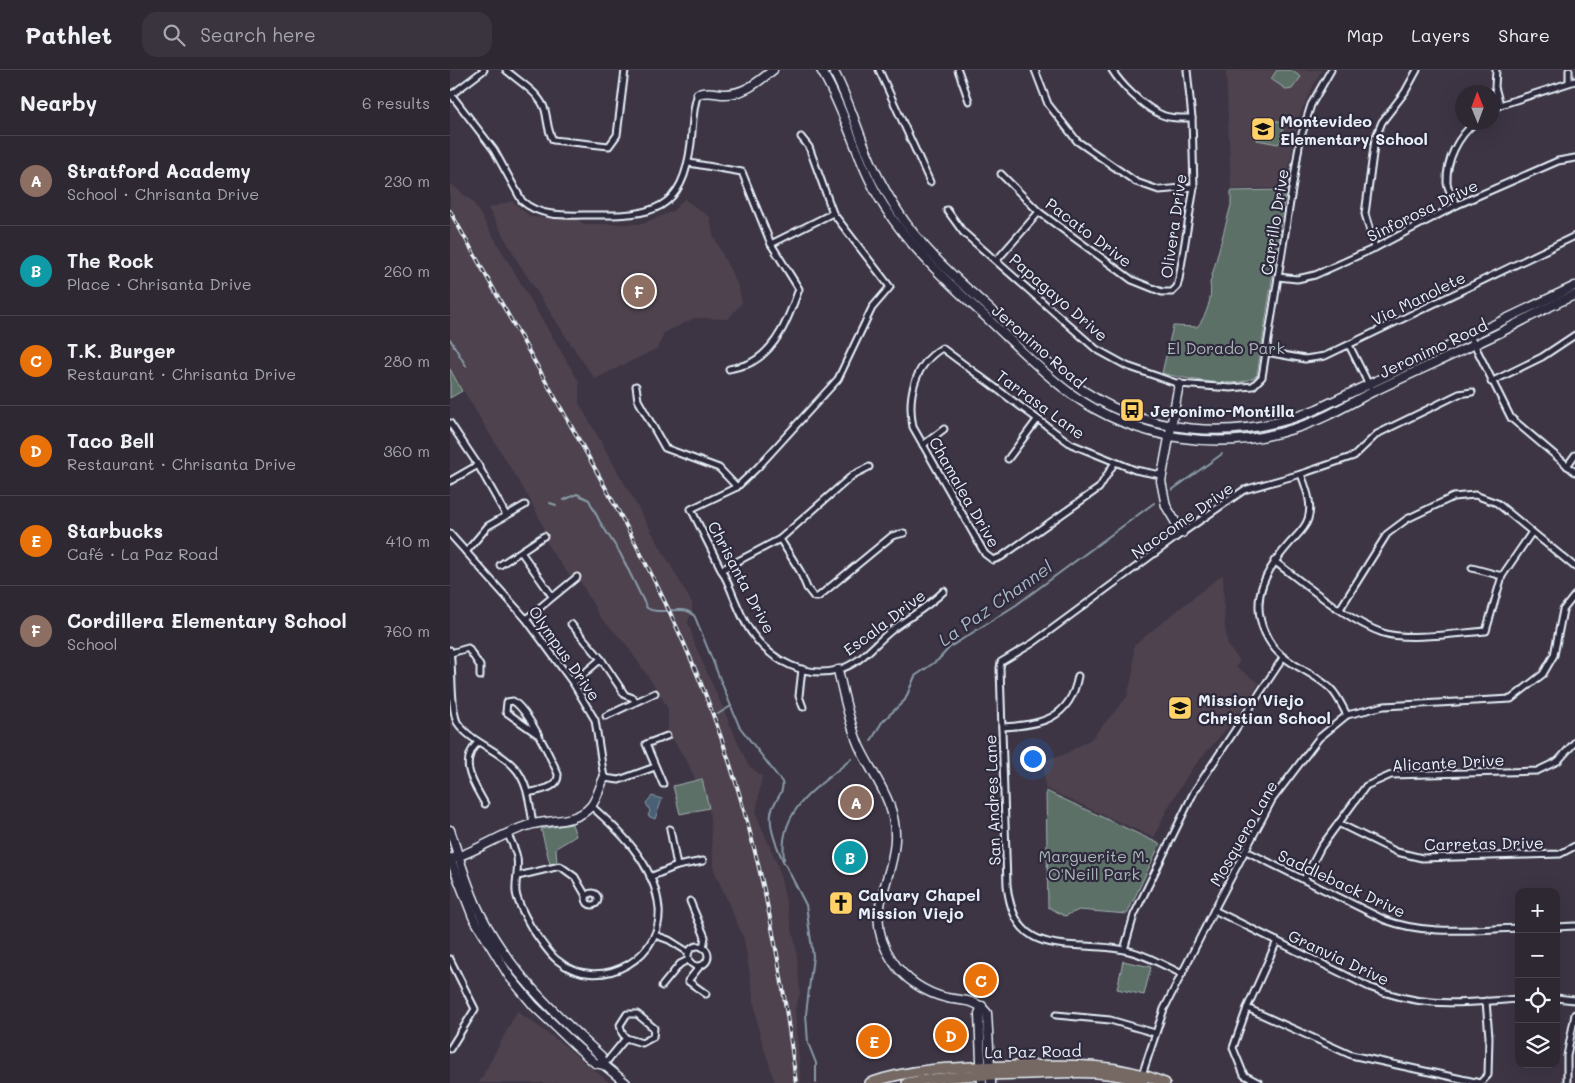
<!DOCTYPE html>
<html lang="en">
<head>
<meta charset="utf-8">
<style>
  :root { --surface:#2e2833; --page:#3a343f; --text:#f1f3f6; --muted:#a7a6ac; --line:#49444e; --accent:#db2777 }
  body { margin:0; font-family:Mali,sans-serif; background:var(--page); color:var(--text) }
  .controls { position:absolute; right:15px; bottom:15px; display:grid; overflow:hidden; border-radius:10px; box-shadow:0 5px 20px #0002 }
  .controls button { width:45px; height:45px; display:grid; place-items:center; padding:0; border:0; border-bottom:1px solid var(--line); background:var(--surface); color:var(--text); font:25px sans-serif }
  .compass { position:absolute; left:1005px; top:15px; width:45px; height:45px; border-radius:50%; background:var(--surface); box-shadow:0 5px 20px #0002; rotate:359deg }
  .you { position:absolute; left:582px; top:688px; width:18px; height:18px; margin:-12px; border:4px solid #fff; border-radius:50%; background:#1a73e8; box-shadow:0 0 0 8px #1a73e833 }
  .badge { display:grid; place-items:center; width:32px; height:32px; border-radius:50%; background:var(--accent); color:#fff; font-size:16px; font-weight:700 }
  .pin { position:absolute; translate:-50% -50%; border:2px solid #fff; box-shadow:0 1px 5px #0006 }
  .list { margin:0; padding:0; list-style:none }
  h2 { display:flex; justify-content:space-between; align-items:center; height:65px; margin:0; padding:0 20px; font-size:21px }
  h2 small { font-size:16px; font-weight:400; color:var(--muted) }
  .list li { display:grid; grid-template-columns:32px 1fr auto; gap:15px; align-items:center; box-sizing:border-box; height:90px; padding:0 20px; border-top:1px solid var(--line) }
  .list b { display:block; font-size:19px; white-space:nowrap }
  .list p { margin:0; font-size:16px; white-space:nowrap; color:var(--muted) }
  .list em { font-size:16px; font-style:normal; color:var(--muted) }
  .icon { flex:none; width:28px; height:28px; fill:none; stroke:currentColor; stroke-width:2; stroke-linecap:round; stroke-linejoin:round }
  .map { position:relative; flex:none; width:1125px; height:1013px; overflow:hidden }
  header { display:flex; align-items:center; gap:30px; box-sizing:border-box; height:70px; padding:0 25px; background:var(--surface); border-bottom:1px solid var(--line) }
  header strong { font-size:24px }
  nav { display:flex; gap:28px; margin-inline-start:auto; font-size:18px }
  .search { width:350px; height:45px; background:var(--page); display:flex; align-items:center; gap:12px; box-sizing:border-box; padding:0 18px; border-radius:15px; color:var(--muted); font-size:19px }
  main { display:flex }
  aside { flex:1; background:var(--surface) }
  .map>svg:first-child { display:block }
  .built { fill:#4e424d }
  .green { fill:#5c6f67; stroke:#a2b0b0 }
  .water { fill:#496174; stroke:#899ba9 }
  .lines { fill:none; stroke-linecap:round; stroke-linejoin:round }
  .stream { stroke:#899ba9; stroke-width:2 }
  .street-casing { stroke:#e8f1f8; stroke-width:9 }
  .secondary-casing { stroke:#e8f1f8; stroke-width:11 }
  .primary-casing { stroke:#e8f1f8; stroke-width:12 }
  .street { stroke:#2f2a3d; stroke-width:5 }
  .secondary { stroke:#2f2a3d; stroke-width:8 }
  .primary { stroke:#766964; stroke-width:9 }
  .rail-casing { stroke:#e8f1f8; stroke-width:4 }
  .rail { stroke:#2f2a3d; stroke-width:2; stroke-dasharray:5.5; stroke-linecap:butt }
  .labels { text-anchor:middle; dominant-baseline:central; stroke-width:4.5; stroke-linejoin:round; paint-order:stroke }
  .poi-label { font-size:16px; font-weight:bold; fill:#e8f1f8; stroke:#2f2a3d; text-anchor:start }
  .street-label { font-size:16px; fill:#e8f1f8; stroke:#2f2a3d }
  .park-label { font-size:16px; fill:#a9b6b7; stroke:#2f2a3d }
  .water-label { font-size:18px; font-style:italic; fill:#a8b7c3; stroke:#2f2a3d }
</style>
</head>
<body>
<header>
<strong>Pathlet</strong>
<div class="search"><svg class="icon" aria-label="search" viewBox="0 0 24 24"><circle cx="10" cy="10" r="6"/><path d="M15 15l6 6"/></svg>Search here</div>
<nav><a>Map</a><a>Layers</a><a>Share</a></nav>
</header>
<main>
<aside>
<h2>Nearby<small>6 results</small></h2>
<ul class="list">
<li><span class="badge" style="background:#8d6e63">A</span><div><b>Stratford Academy</b><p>School · Chrisanta Drive</p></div><em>230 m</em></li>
<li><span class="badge" style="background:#0f9aa8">B</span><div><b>The Rock</b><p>Place · Chrisanta Drive</p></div><em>260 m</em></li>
<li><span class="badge" style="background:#e8710a">C</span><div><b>T.K. Burger</b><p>Restaurant · Chrisanta Drive</p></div><em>280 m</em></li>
<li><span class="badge" style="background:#e8710a">D</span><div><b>Taco Bell</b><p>Restaurant · Chrisanta Drive</p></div><em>360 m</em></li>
<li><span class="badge" style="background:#e8710a">E</span><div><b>Starbucks</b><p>Café · La Paz Road</p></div><em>410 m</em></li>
<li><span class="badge" style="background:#8d6e63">F</span><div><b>Cordillera Elementary School</b><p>School</p></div><em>760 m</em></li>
</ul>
</aside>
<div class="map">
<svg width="1125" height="1013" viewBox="0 0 1125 1013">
  <rect width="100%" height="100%" fill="#3d3544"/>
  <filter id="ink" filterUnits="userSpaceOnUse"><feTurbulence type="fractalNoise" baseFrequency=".02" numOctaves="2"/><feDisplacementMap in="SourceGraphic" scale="10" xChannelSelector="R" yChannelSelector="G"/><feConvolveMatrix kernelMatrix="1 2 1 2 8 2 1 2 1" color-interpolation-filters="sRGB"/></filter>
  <g filter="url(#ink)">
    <g class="built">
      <polygon points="776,0 872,0 859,24 850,44 844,67 836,118 781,119"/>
      <polygon points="0,113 23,132 129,312 129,333 242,533 242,543 238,551 245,575 298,695 312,706 306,744 328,796 346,877 350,923 345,939 351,1013 325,1013 309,962 294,869 264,800 259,738 252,710 246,711 238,693 218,662 218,639 208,621 175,573 150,547 130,511 124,504 119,505 100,479 92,463 94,458 79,428 0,299"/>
      <polygon points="234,129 260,147 263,165 289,218 292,233 278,249 245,248 214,263 208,278 145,309 120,273 68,192 38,138 62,131 81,147 128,150 134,154 192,154 223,141"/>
      <polygon points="773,504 775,558 778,576 790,591 786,597 809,613 785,649 741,700 716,741 704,768 595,718 594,690 613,685 641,669 677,627 683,603 684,575"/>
      <polygon points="67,941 110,972 160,1013 29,1013"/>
    </g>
    <g class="green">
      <polygon points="827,0 841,0 851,7 842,19 837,20 821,9"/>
      <polygon points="810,48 834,52 831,71 828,74 807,70"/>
      <path d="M836 120 807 305C793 321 730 308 712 303L723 256 747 257C756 247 763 227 760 213L781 135V121Z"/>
      <polygon points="0,299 12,321 0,328"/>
      <polygon points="252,709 259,738 230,744 223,716"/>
      <polygon points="596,721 710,774 677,844 629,840 615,846 598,837"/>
      <polygon points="122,754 126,766 106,778 107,793 100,794 91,759"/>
      <polygon points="673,891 701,897 694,925 667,919"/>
    </g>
    <polygon class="water" points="202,726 212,729 205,749 198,746 200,741 196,733"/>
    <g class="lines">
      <g class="stream">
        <polyline points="0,269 16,296"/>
        <polyline points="722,420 772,384"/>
        <path d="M114 430 127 424 139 430 150 452 170 483 197 538C210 547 235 532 245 547L289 656 332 712C335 725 322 731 321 744 319 760 328 779 334 793"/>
        <polyline points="100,433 106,435"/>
        <polyline points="268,644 281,636"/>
        <polyline points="421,671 432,652 455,630 465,606 488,590 500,577 566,535 704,433"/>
        <path d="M334 789C328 738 368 718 401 689"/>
        <polyline points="335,794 356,835 363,886 356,944 358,973 366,993 366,1013"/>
      </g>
      <defs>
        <g id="street">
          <path d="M56 0C68 11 90 23 95 40 98 51 97 60 103 70L159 76 167 65 175 0"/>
          <polyline points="429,0 480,112"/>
          <polyline points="508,0 519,31"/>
          <polyline points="585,0 598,34 627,71 686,112 709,120 744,117"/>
          <path d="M662 0C672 16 691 34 708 43 718 49 731 48 742 48"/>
          <polyline points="1046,0 1045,17 1050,35"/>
          <polyline points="1119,12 1119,0"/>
          <path d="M0 23 44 80 72 131C91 148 118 145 142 145 202 146 233 142 241 73 243 57 242 38 248 24"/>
          <polyline points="1,25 34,0"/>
          <polyline points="1042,40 1050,35 1125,11"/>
          <path d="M351 67 359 77 383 143 440 217 422 238 388 309 308 397 287 417 241 439C253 463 265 487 277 511 285 529 292 551 304 566 322 591 356 608 387 600 411 594 424 574 442 560 459 547 478 537 494 521"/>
          <path d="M239 93 292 102 321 174 349 219C339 246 328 278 302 292 296 296 286 297 279 299"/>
          <polyline points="551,104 589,142 682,210 712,222 722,222 727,217 729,209 744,117 742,48 737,0"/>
          <path d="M1007 135C1004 129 998 120 997 113 996 90 1008 66 1026 52"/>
          <polyline points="497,140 513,162 646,279 677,296 729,314 781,318 803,316 812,307 850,70 861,35 881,0"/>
          <polyline points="321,174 383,143"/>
          <polyline points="925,178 915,144 925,69 932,52 955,22 967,0"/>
          <polyline points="547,190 589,142"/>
          <polyline points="828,207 847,209 865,205 925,178 1007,135 1108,91 1125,88"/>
          <polyline points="1020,266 1061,348 1125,402"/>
          <polyline points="899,275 920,317"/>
          <polyline points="816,282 855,289 875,286 1125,166"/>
          <polyline points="1041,312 1092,287 1125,265"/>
          <polyline points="186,316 188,330 215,378 269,398 287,417"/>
          <polyline points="0,353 28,395 56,445"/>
          <polyline points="473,375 494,359"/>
          <polyline points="558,389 587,350"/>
          <path d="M665 392 649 418 551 487 543 490 535 484 463 357C457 327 464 295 492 278L621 374 685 400 711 405"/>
          <polyline points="1117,396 1125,385"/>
          <path d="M851 404C856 418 863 434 858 449 855 459 846 466 840 473 817 499 799 527 815 563 829 595 858 597 881 619 888 626 892 636 897 645"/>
          <polyline points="0,411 28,395"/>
          <polyline points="0,464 76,549 123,613 145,650 154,708 169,710 205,697"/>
          <polyline points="330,469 350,501 357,518 364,527 368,527 442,466 454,463"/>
          <polyline points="16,482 38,456 75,435"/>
          <polyline points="71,482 102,526"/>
          <path d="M824 491C854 513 898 551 933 563 958 571 1009 563 1036 561L1052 506 1082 462"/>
          <polyline points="50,495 94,466"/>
          <polyline points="1022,498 1052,506"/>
          <polyline points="271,500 330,469 403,405 419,397"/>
          <polyline points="890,539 937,464 957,449 1003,427 1025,425 1047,433 1125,497"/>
          <polyline points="76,549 127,507"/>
          <polyline points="121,554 151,589 175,625 183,628 185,632"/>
          <path d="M0 580C3 600 0 635 7 652 21 673 48 679 64 697 78 711 80 736 83 754"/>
          <polyline points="1,583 18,578 30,596 30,606"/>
          <polyline points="352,599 349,626 353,637"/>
          <polyline points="123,613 151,589"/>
          <polyline points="156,646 205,623"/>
          <path d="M552 657C590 655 620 650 628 606"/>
          <path d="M28 672C8 693 23 712 35 734"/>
          <polyline points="213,714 196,674 217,666"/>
          <path d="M78 723C89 720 109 719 108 704 100 686 78 640 63 631L57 632 56 642 87 664"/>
          <polyline points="888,753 947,782 972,788 1110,784 1125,776"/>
          <polyline points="220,759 227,796"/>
          <path d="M57 763C61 771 66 780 67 788 69 799 65 811 66 822 67 832 76 848 81 857 88 867 98 883 107 890 150 926 219 886 208 831 201 791 170 761 141 736"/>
          <path d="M796 781 935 850C978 866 1024 859 1069 858"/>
          <polyline points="68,806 110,796 125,807 136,826"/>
          <polyline points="200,807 227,796 253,791"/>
          <polyline points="854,810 871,777 916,716 941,705 1087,701 1108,691 1125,672"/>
          <circle cx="142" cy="829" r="6"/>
          <polyline points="240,831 255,867 253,878"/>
          <path d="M764 840 919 917C976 939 1009 933 1069 929"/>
          <polyline points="1106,857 1125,856"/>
          <polyline points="205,865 219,870 238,882"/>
          <circle cx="248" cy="886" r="10"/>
          <polyline points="674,880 684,845 744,722 833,588"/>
          <polyline points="0,889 25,939 0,979"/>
          <polyline points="250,896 238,911 256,924"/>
          <path d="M732 904C713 895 695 884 675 880 620 869 565 892 557 815L550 598 551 592 583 573 732 463 794 420 851 404 904 386 927 364 1009 324 1022 322"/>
          <polyline points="212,916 230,894 238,890"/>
          <polyline points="1106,928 1125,930"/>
          <polyline points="797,938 901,985 1030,1013 1038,1005 1039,967 1036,931"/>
          <polyline points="606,945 660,950 705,963"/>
          <polyline points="154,995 176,968 192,973 203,967 204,958 187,944 177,944 170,955 172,963 176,968"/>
          <polyline points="692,1005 714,939 764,840 822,730 869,668 897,645 934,636 1061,629 1093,604 1104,585 1113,540 1125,525"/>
          <polyline points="809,1013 794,1005 783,978 797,938 827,871"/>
          <polyline points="1117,1013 1117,986 1125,944"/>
        </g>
        <g id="secondary">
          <path d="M371 0C397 43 407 93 434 136 462 180 500 214 538 249 565 274 591 302 620 323 685 370 771 383 846 358 872 350 896 336 920 323 962 303 1005 284 1047 264 1073 251 1098 236 1125 225"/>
          <path d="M383 0C397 26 405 53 416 80 424 101 435 121 447 140 472 180 508 210 542 241 568 265 593 291 621 312 692 366 787 373 867 339L1125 216"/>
          <path d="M248 24C257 21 263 23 272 24 293 25 307 13 323 0"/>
          <polyline points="729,314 711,411 716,436 732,463"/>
          <path d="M388 600C394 626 399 652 409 676 424 708 447 733 445 770 443 814 411 844 442 890 454 909 475 923 497 928 513 931 526 929 537 943L541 1013"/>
          <path d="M0 760C9 787 17 817 30 843 59 901 104 943 151 986L154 995"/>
          <polyline points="0,788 23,847 59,906 84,936 126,976 145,993 154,995 176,1013"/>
          <path d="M4 788C32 779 55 761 83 754 101 750 127 753 141 736 147 729 150 716 154 708"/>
          <polyline points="532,936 529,944 532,1013"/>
        </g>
        <g id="primary">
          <path d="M420 1013C465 997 513 997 560 996 613 995 665 991 715 1013"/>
          <path d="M457 1013C497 1005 538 1005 579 1004 615 1003 659 998 693 1013"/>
        </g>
      </defs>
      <use href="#street" class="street-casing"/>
      <use href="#secondary" class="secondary-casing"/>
      <use href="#primary" class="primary-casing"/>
      <use href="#street" class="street"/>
      <use href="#secondary" class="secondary"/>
      <use href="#primary" class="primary"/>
      <defs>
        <path id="rail" d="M0 141C44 220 88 298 133 377 181 463 228 550 262 642 307 763 331 886 346 1013"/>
      </defs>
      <use href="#rail" class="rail-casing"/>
      <use href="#rail" class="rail"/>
    </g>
  </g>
  <defs>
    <symbol id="school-square" viewBox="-11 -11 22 22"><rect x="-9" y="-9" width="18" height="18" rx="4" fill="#ffd166" stroke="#2f2a3d"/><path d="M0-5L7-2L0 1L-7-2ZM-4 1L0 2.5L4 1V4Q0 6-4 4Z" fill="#111"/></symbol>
    <symbol id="bus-square" viewBox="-11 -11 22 22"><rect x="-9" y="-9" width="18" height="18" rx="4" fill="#ffd166" stroke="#2f2a3d"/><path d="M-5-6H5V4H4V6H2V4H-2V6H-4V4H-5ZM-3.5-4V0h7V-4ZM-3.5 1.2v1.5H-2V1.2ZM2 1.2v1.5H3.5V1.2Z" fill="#111"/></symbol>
    <symbol id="church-square" viewBox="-11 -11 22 22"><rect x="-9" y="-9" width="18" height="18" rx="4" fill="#ffd166" stroke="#2f2a3d"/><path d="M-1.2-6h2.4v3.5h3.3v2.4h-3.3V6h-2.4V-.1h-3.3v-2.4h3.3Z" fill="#111"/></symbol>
  </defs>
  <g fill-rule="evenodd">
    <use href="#school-square" x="799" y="45" width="28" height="28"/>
    <use href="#bus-square" x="668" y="326" width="28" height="28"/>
    <use href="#school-square" x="716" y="624" width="28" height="28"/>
    <use href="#church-square" x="377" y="819" width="28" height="28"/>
  </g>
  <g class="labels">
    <g class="poi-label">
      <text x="830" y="50">Montevideo<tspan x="830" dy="18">Elementary School</tspan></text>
      <text x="700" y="340">Jeronimo-Montilla</text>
      <text x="748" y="629">Mission Viejo<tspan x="748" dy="18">Christian School</tspan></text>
      <text x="408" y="824">Calvary Chapel<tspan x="408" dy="18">Mission Viejo</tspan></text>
    </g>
    <g class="street-label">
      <text transform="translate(972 140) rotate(-26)">Sinforosa Drive</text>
      <text transform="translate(824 152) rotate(-81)">Carrillo Drive</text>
      <text transform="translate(723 156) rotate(-82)">Olivera Drive</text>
      <text transform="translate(639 162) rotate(37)">Pacato Drive</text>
      <text transform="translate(609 227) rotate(41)">Papagayo Drive</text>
      <text transform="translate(968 228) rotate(-26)">Via Manolete</text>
      <text transform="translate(589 276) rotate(41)">Jeronimo Road</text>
      <text transform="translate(983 278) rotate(-25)">Jeronimo Road</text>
      <text transform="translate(591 334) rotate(36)">Tarrasa Lane</text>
      <text transform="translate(515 422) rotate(60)">Chamalea Drive</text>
      <text transform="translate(732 450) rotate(-35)">Naccome Drive</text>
      <text transform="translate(292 507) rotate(62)">Chrisanta Drive</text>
      <text transform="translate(434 552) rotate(-37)">Escala Drive</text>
      <text transform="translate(115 583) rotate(55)">Olympus Drive</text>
      <text transform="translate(998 692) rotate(-3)">Alicante Drive</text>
      <text transform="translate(542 730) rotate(-92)">San Andres Lane</text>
      <text transform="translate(793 763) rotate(-60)">Mosquero Lane</text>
      <text transform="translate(1034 773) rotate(-1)">Carretas Drive</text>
      <text transform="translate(892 813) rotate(25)">Saddleback Drive</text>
      <text transform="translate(889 887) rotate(25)">Granvia Drive</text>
      <text transform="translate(583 981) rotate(-1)">La Paz Road</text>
    </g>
    <g class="park-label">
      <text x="776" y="277">El Dorado Park</text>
      <text x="644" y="785">Marguerite M.<tspan x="644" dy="18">O'Neill Park</tspan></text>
    </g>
    <g class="water-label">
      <text transform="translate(545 533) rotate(-35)">La Paz Channel</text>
    </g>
  </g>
</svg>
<div class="controls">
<button>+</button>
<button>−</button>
<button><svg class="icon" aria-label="locate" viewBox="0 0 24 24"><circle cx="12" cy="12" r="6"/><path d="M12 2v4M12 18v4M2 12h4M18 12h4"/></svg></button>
<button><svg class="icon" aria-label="layers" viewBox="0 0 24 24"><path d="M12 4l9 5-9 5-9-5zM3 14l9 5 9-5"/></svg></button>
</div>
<svg class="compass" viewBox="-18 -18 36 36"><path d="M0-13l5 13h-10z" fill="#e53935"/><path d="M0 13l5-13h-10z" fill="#a7a6ac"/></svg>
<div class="you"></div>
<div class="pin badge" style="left:406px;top:732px;background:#8d6e63">A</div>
<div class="pin badge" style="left:400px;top:787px;background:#0f9aa8">B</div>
<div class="pin badge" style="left:531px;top:910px;background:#e8710a">C</div>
<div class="pin badge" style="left:501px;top:965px;background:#e8710a">D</div>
<div class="pin badge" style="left:424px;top:971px;background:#e8710a">E</div>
<div class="pin badge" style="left:189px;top:221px;background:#8d6e63">F</div>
</div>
</main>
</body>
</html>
